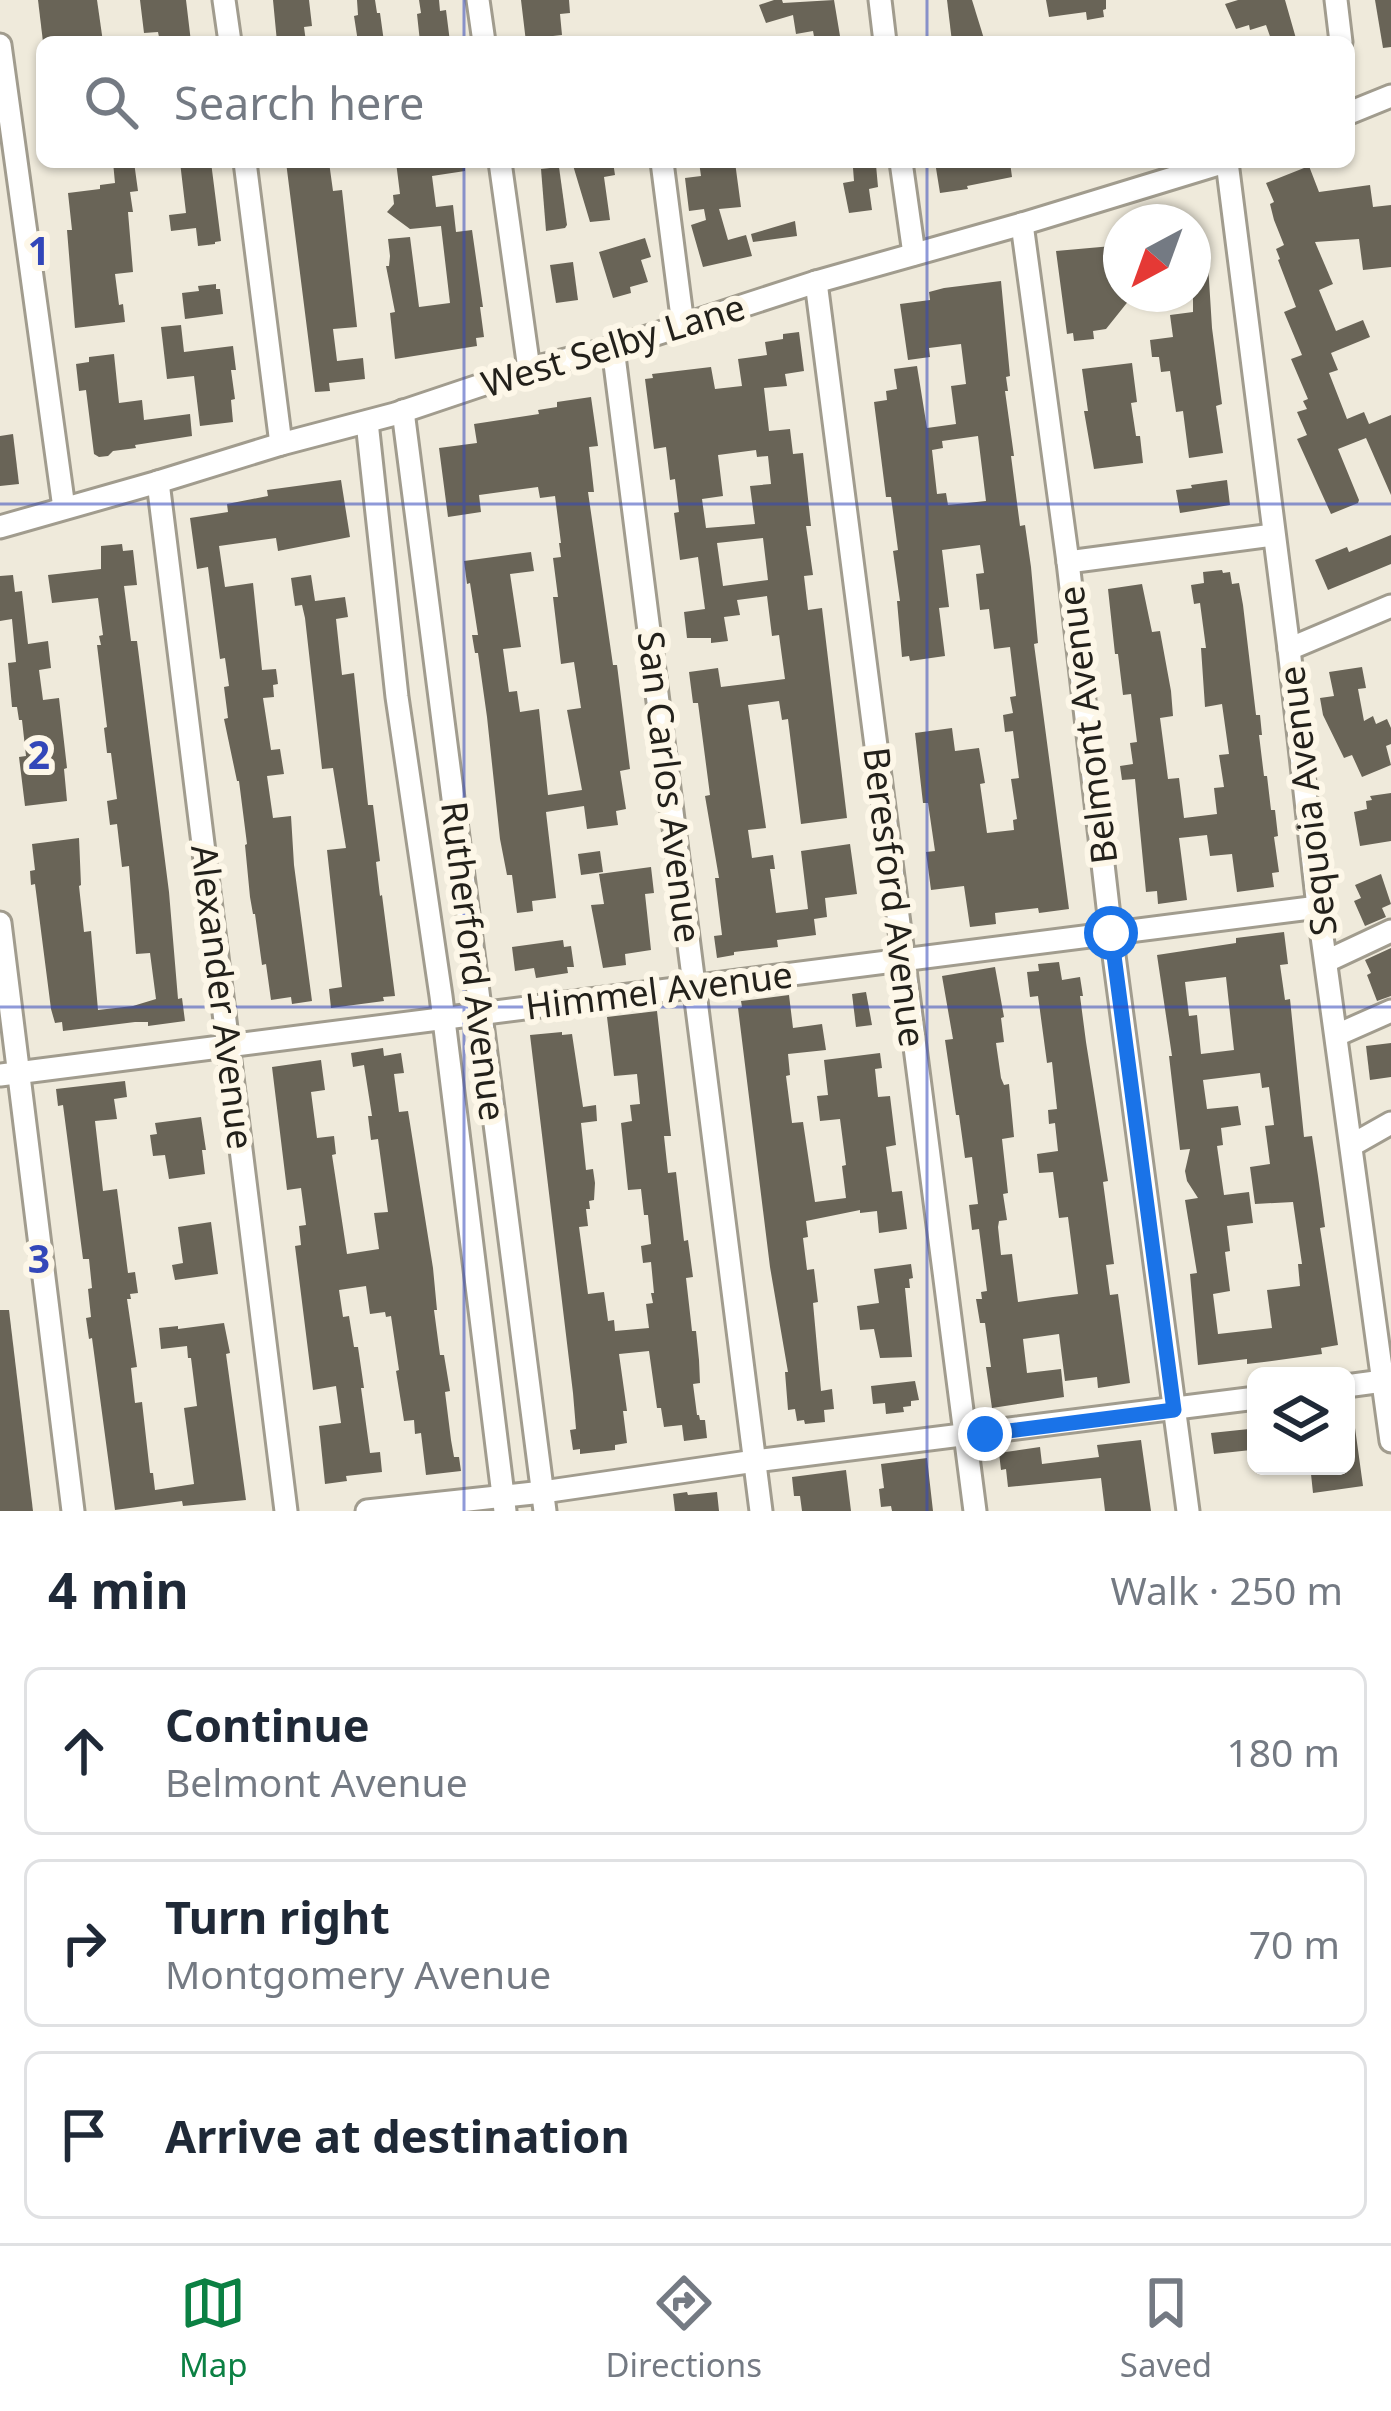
<!DOCTYPE html>
<html lang="en">
<head>
<meta charset="utf-8">
<style>
  :root { --surface:#fff; --page:#f6f6f7; --text:#1f2937; --muted:#747a83; --line:#e0e1e3; --accent:#0b8043 }
  body { margin:0; font-family:"Noto Sans",sans-serif; background:var(--page); color:var(--text) }
  .controls { position:absolute; right:36px; bottom:36px; display:grid; overflow:hidden; border-radius:18px; box-shadow:0 3px 9px #0004 }
  .controls button { width:108px; height:108px; display:grid; place-items:center; padding:0; border:0; border-bottom:3px solid var(--line); background:var(--surface); color:var(--text); font:60px sans-serif }
  .compass { position:absolute; left:1103px; top:204px; width:108px; height:108px; border-radius:50%; background:var(--surface); box-shadow:0 3px 9px #0004; rotate:221deg }
  .stop { position:absolute; width:36px; height:36px; margin:-27px; border:9px solid #1a73e8; border-radius:50%; background:#fff }
  .stop.end { background:#1a73e8; border-color:#fff; box-shadow:0 3px 12px #0008 }
  .list { margin:0; padding:0; list-style:none }
  h2 { display:flex; justify-content:space-between; align-items:center; height:156px; margin:0; padding:0 48px; font-size:51px }
  h2 small { font-size:39px; font-weight:400; color:var(--muted) }
  .list li { display:grid; grid-template-columns:78px 1fr auto; gap:36px; align-items:center; box-sizing:border-box; height:168px; margin:0 24px 24px; padding:0 24px; border:3px solid var(--line); border-radius:18px }
  .list b { display:block; font-size:45px; white-space:nowrap }
  .list p { margin:0; font-size:39px; white-space:nowrap; color:var(--muted) }
  .list em { font-size:39px; font-style:normal; color:var(--muted) }
  .icon { flex:none; width:66px; height:66px; fill:none; stroke:currentColor; stroke-width:2; stroke-linecap:round; stroke-linejoin:round }
  .map { position:relative; flex:none; width:1391px; height:1511px; overflow:hidden }
  .search { position:absolute; background:var(--surface); box-shadow:0 3px 9px #0004; left:36px; right:36px; top:36px; height:132px; display:flex; align-items:center; gap:30px; box-sizing:border-box; padding:0 42px; border-radius:18px; color:var(--muted); font-size:45px }
  .sheet { height:732px; background:var(--surface) }
  nav { display:flex; justify-content:space-around; align-items:center; box-sizing:border-box; height:168px; border-top:3px solid var(--line); background:var(--surface); font-size:33px; color:var(--muted) }
  nav a { display:grid; justify-items:center; gap:6px }
  nav .on { color:var(--accent) }
  .map>svg:first-child { display:block }
  .building { fill:#696457; fill-rule:evenodd }
  .lines { fill:none; stroke-linecap:round; stroke-linejoin:round }
  .street-casing { stroke:#a19c8e; stroke-width:27 }
  .street { stroke:#fff; stroke-width:21 }
  .route { stroke:#1a73e8; stroke-width:15 }
  .grid { fill:none; stroke:#3347b9; stroke-width:3; stroke-opacity:0.55 }
  .labels { text-anchor:middle; dominant-baseline:central; stroke-width:12; stroke-linejoin:round; paint-order:stroke }
  .street-label { font-size:36px; fill:#23211b; stroke:#fdf7e8 }
  .grid-label { font-size:39px; text-anchor:middle; font-weight:bold; fill:#3347b9; stroke:#fdf7e8; stroke-width:12; stroke-linejoin:round; paint-order:stroke }
</style>
</head>
<body>
<div class="map">
<svg width="1391" height="1511" viewBox="0 0 1391 1511">
  <rect width="100%" height="100%" fill="#efeadb"/>
  <g class="building">
    <polygon points="38,0 97,0 103,42 43,42"/>
    <polygon points="140,0 186,0 191,42 160,42 158,32 144,33"/>
    <polygon points="273,0 309,0 312,26 304,27 306,42 277,42"/>
    <polygon points="357,0 375,0 377,13 380,13 384,42 358,42 354,16 358,15"/>
    <polygon points="419,0 439,0 440,11 446,10 450,42 420,42 417,14 421,13"/>
    <polygon points="521,0 569,0 570,13 560,14 562,35 553,36 554,42 526,42"/>
    <polygon points="774,0 782,0 783,3 834,0 841,42 815,42 813,31 796,34 793,15 766,23 759,5"/>
    <polygon points="947,0 972,0 985,42 952,42"/>
    <polygon points="1046,0 1106,0 1106,9 1103,10 1104,17 1087,20 1086,12 1049,17"/>
    <polygon points="1238,0 1285,0 1297,42 1272,42 1266,25 1250,30 1249,25 1236,29 1225,4"/>
    <polygon points="1375,0 1391,0 1391,47 1383,48"/>
    <polygon points="113,162 134,162 138,191 130,192 133,212 128,212 133,272 115,274 119,305 123,304 125,322 75,328 67,230 72,230 68,193 100,189 100,185 115,183"/>
    <polygon points="180,162 211,162 221,241 215,242 215,244 198,246 196,228 171,231 169,215 186,213"/>
    <polygon points="286,162 329,162 333,191 342,190 357,327 333,329 337,361 363,358 365,379 329,383 330,391 315,392"/>
    <polygon points="396,162 465,162 465,171 432,176 436,207 453,205 456,232 472,230 483,307 480,307 484,337 476,338 477,346 395,359 390,313 395,312 386,266 389,266 390,256 388,239 410,237 419,307 450,303 441,226 410,229 387,212 394,204 393,195 400,194"/>
    <polygon points="572,162 613,162 615,175 604,177 610,220 590,222"/>
    <polygon points="699,162 735,162 741,207 719,209 728,240 746,235 752,256 703,267 691,225 706,220 704,209 689,211 685,178 701,176"/>
    <polygon points="935,162 1010,162 1012,177 967,186 968,189 940,193"/>
    <polygon points="876,165 878,187 869,189 872,210 849,213 843,183 854,181 853,168"/>
    <polygon points="1309,166 1319,192 1370,185 1373,207 1391,205 1391,267 1363,270 1359,239 1315,242 1333,284 1319,290 1336,331 1363,320 1370,337 1331,353 1338,370 1329,373 1347,419 1364,412 1369,424 1391,415 1391,495 1366,438 1338,449 1359,500 1358,503 1331,514 1297,439 1307,435 1297,412 1307,409 1303,401 1308,399 1291,359 1302,355 1284,312 1296,307 1278,260 1280,259 1276,249 1284,245 1274,220 1270,204 1274,202 1266,183"/>
    <polygon points="559,167 567,225 565,228 546,231 541,169"/>
    <polygon points="795,221 797,236 753,242 751,234"/>
    <polygon points="645,238 651,257 641,260 648,282 630,287 631,293 613,298 599,252"/>
    <polygon points="1112,246 1113,253 1121,252 1121,294 1134,294 1106,329 1093,331 1094,339 1074,341 1073,333 1067,334 1056,251"/>
    <polygon points="573,262 578,300 556,303 550,265"/>
    <polygon points="1208,264 1212,328 1222,404 1216,406 1223,453 1189,458 1183,411 1176,412 1170,371 1161,372 1159,357 1152,357 1150,340 1173,337 1170,315 1193,312 1193,266"/>
    <path d="M1001 281 1010 376 1006 377 1008 391H1005L1014 456H1011L1020 526 1025 525 1031 567 1038 643 1034 644 1069 909 1039 913 1038 908 995 913 996 924 970 927 964 886 931 890 926 852 935 851 928 803H923L915 733 952 728 955 751 979 748 985 783 980 784 987 833 1014 830 1013 820 1017 819 1011 779 1019 778 1013 731 1005 732 1003 715 1013 713 1010 697 1016 696 1010 647 994 649 989 609 980 610 976 574 984 573 980 545 942 550 949 607 939 608 945 656 910 661 909 656 902 657 897 601H900L893 551 898 550 891 497H886L874 402 887 400 886 391 897 389 894 369 917 366 927 428 956 424 951 386 966 384 961 344 929 348 930 357 908 360 900 304 930 300 929 292 944 288ZM978 436 986 501 948 505 946 493 937 494 932 450 943 448 942 441Z"/>
    <polygon points="216,284 216,289 220,289 223,314 185,319 182,293 199,291 198,286"/>
    <polygon points="181,325 184,352 233,346 236,370 231,370 235,399 231,400 233,422 200,426 194,376 167,379 161,327"/>
    <path d="M799 332 804 371 785 374 787 386 764 388 769 431 790 429 793 454 803 453 811 526H806L813 575 804 576 808 610 822 608 847 818 801 824 788 719 782 720 779 701 748 705 766 828 748 830 752 858 773 855 775 869H770L776 913 808 909 801 851 850 844 857 894 825 898 827 917 814 919 816 935 777 940 778 947 734 952V955L717 958 714 936 722 935 715 878H719L705 796 710 795 698 703H693L689 672 718 668 721 687 785 679 779 635 772 636 767 596 737 600 740 615 724 617 728 641 711 643V638H687L684 612 705 609 698 557 680 560 674 513 679 512 675 479 670 480 666 447 654 449 645 379 653 378 652 374 711 367 715 389 742 386 738 359 767 355 765 342 783 339V334ZM756 450 757 457 768 456 771 484 750 486 755 524 706 528 702 499 723 496 718 455ZM763 538 768 580 723 586 717 543Z"/>
    <polygon points="114,354 119,403 142,400 144,420 190,414 192,436 135,445 136,448 113,451 108,456 99,457 94,454 86,390 79,391 76,364 89,362 89,357"/>
    <polygon points="1132,363 1137,402 1131,403 1136,436 1140,436 1143,463 1094,469 1084,411 1088,411 1082,369"/>
    <polygon points="591,397 598,446 589,447 594,492 588,492 613,665 617,665 630,769 620,771 626,809 616,811 618,825 587,829 584,806 546,812 556,898 532,901 533,911 517,913 512,875 507,875 500,839 487,717 478,653 475,653 472,635 478,635 470,583 467,584 464,561 531,552 534,571 510,574 521,647 503,649 509,692 517,691 520,712 539,709 548,795 582,790 567,710 581,708 574,662 561,664 553,597 558,597 553,558 561,557 559,543 561,543 555,496 540,498 538,487 479,495 481,512 448,517 439,448 477,443 474,424 539,414 538,410 557,407 557,402"/>
    <polygon points="13,434 19,484 0,486 0,436"/>
    <polygon points="341,480 350,537 278,551 276,538 219,546 225,587 253,583 262,670 276,669 278,684 273,685 274,697 263,698 271,750 280,749 284,774 267,776 273,818 291,816 294,865 312,1001 292,1004 291,997 271,1000 266,964 262,965 255,914 253,914 250,897 245,845 247,844 239,781 237,781 224,719 228,718 224,687 229,686 225,658 220,659 208,567 197,569 190,518 228,512 227,504 268,496 267,490"/>
    <polygon points="1227,480 1230,505 1180,513 1176,490 1192,488 1191,485"/>
    <polygon points="1391,535 1391,564 1328,590 1315,560 1347,547 1349,552"/>
    <polygon points="122,544 123,551 133,550 137,585 124,586 131,641 137,641 169,892 178,999 182,998 185,1021 148,1026 148,1022 135,1022 63,1031 62,1022 55,1023 51,1009 35,884 31,885 30,871 35,870 32,844 79,838 81,885 79,886 84,932 91,931 98,1010 133,1006 156,999 150,953 136,954 129,866 122,867 117,824 110,825 107,801 117,799 111,753 107,753 104,728 107,727 97,645 101,645 99,636 103,635 98,598 52,603 48,575 101,569 101,546"/>
    <polygon points="1222,570 1223,573 1230,572 1232,584 1239,583 1243,605 1256,715 1260,715 1262,735 1259,735 1264,776 1267,776 1271,810 1275,810 1278,836 1274,837 1279,872 1272,873 1274,887 1237,892 1232,854 1210,856 1207,835 1179,838 1187,900 1158,904 1157,891 1146,892 1135,779 1122,780 1120,766 1133,764 1130,743 1137,742 1131,694 1123,695 1118,654 1115,654 1108,589 1142,584 1152,632 1160,631 1171,691 1173,716 1160,718 1168,779 1179,778 1184,818 1217,814 1214,788 1224,787 1219,755 1229,754 1222,704 1205,707 1201,648 1206,648 1200,603 1194,604 1191,585 1204,583 1203,572"/>
    <polygon points="13,575 15,592 22,591 28,644 48,641 51,668 39,670 43,700 59,698 67,768 64,769 67,801 25,806 19,757 26,756 22,720 19,720 17,707 12,707 8,663 16,662 12,619 0,621 0,576"/>
    <polygon points="311,575 315,601 345,597 348,617 336,619 342,675 354,673 368,805 373,805 380,861 376,862 380,896 382,895 395,996 383,997 384,1001 331,1008 329,989 342,987 327,850 346,848 333,768 322,769 305,618 302,605 295,606 291,578"/>
    <polygon points="1362,667 1366,688 1358,689 1364,721 1373,716 1376,724 1387,719 1391,728 1391,744 1386,746 1391,765 1362,777 1352,755 1344,758 1323,715 1320,698 1334,696 1329,672"/>
    <polygon points="1391,793 1391,841 1360,846 1354,812 1367,809 1366,801 1372,800 1370,796"/>
    <polygon points="600,851 603,872 581,875 578,854"/>
    <polygon points="651,867 654,893 645,894 651,950 625,954 626,965 603,968 591,905 604,904 599,874"/>
    <polygon points="1381,874 1391,904 1382,908 1386,917 1365,926 1354,901 1361,898 1355,885"/>
    <path d="M1284 932 1288 964 1280 965 1285 1000 1290 999 1304 1137 1312 1136 1318 1176 1325 1227 1320 1228 1338 1345 1321 1348 1322 1354 1264 1362 1247 1364V1359L1198 1365 1190 1274 1197 1273 1185 1200 1198 1198 1187 1181 1185 1171 1190 1149 1180 1150 1169 1056H1172L1157 955 1236 943V938ZM1226 977 1234 1050 1201 1054 1197 1015 1189 1016 1185 982ZM1260 1073 1262 1088 1269 1087 1274 1125 1265 1126 1270 1164 1250 1167 1255 1204 1293 1202 1302 1264H1298L1300 1286 1267 1290 1272 1328 1218 1334 1213 1294 1230 1291 1225 1252 1230 1251 1227 1226 1253 1223 1249 1192 1224 1195 1217 1146 1223 1145 1221 1128 1241 1125 1238 1106 1207 1109 1203 1080Z"/>
    <polygon points="563,940 564,947 571,946 574,967 567,967 568,973 536,978 534,968 515,971 512,947"/>
    <polygon points="1391,948 1391,996 1377,1001 1367,975 1371,973 1365,960"/>
    <polygon points="1059,962 1062,980 1080,977 1083,996 1080,996 1086,1042 1108,1181 1103,1182 1114,1264 1106,1265 1110,1295 1118,1294 1130,1383 1098,1388 1097,1377 1065,1381 1059,1334 1023,1339 1027,1373 1061,1369 1064,1397 992,1408 986,1367 991,1367 985,1323 980,1323 976,1299 982,1299 981,1292 987,1291 979,1229 972,1230 969,1205 978,1204 972,1157 965,1158 959,1115 956,1115 945,1040 953,1039 942,976 995,967 1004,1017 1001,1018 1004,1042 996,1043 1001,1078 1004,1085 1009,1084 1014,1137 1002,1139 1008,1193 1003,1194 1007,1220 999,1221 998,1227 1001,1255 1012,1254 1018,1302 1053,1297 1078,1294 1068,1217 1059,1218 1053,1172 1039,1173 1037,1154 1058,1151 1055,1123 1049,1124 1048,1110 1057,1109 1052,1062 1047,1063 1038,996 1030,997 1027,972 1039,971 1038,964"/>
    <polygon points="866,992 872,1025 856,1027 852,994"/>
    <polygon points="789,995 793,1028 822,1024 826,1050 788,1054 790,1075 786,1076 792,1123 803,1122 815,1202 846,1198 842,1166 846,1165 840,1119 820,1121 817,1096 828,1095 824,1060 880,1053 882,1068 875,1069 878,1097 890,1096 896,1145 886,1147 892,1192 902,1191 907,1229 879,1233 877,1211 860,1213 860,1210 806,1221 808,1237 803,1238 807,1270 814,1269 818,1302 813,1303 821,1391 832,1389 834,1409 824,1410 825,1422 805,1424 804,1420 797,1421 795,1409 788,1410 785,1372 788,1372 770,1267 738,1008 742,1007 741,1001"/>
    <polygon points="657,1011 671,1136 664,1136 668,1173 676,1172 684,1241 688,1240 693,1277 686,1278 692,1331 696,1331 699,1360 700,1383 693,1384 697,1415 699,1415 700,1420 705,1420 707,1438 684,1441 682,1425 664,1427 661,1408 657,1408 649,1351 619,1354 627,1411 623,1411 627,1443 615,1445 615,1450 580,1454 580,1449 573,1450 570,1430 576,1429 573,1393 530,1035 562,1032 562,1035 572,1034 583,1107 596,1105 597,1121 581,1123 586,1170 593,1169 595,1183 594,1200 589,1201 590,1209 586,1209 588,1226 579,1227 588,1294 604,1292 608,1321 614,1320 615,1331 649,1328 646,1304 653,1303 651,1293 654,1293 651,1262 643,1263 641,1246 651,1244 648,1215 644,1215 641,1189 628,1190 621,1123 632,1121 630,1105 640,1104 637,1074 614,1076 607,1017"/>
    <polygon points="1391,1043 1391,1077 1370,1080 1366,1046"/>
    <polygon points="383,1048 384,1056 401,1053 404,1073 394,1074 399,1112 408,1111 433,1268 437,1310 434,1310 440,1355 444,1355 450,1391 445,1392 451,1440 454,1457 459,1457 461,1471 426,1475 421,1433 415,1434 414,1420 404,1421 396,1371 399,1370 391,1316 386,1317 385,1312 370,1314 366,1286 339,1290 343,1317 349,1316 354,1347 358,1347 364,1388 361,1388 370,1453 380,1452 382,1472 346,1476 347,1481 325,1484 319,1426 341,1423 336,1386 313,1390 295,1246 301,1245 299,1226 306,1225 301,1188 287,1190 272,1067 321,1060 325,1090 311,1092 317,1138 334,1136 336,1154 332,1155 347,1254 379,1249 374,1213 388,1212 378,1139 371,1140 368,1116 372,1116 364,1065 353,1067 351,1053"/>
    <polygon points="125,1081 127,1097 114,1099 117,1119 95,1121 103,1191 117,1189 128,1273 135,1272 138,1293 130,1294 131,1299 127,1299 137,1367 131,1368 135,1403 142,1402 150,1473 153,1473 155,1490 194,1484 184,1408 197,1406 191,1358 188,1358 187,1346 161,1349 159,1328 178,1326 178,1329 224,1323 230,1353 226,1354 246,1500 183,1506 182,1501 115,1510 92,1338 89,1339 86,1318 91,1317 88,1289 92,1288 89,1259 83,1259 63,1105 58,1106 56,1089"/>
    <polygon points="201,1117 206,1150 202,1150 205,1174 169,1179 165,1155 153,1156 150,1135 157,1134 155,1123"/>
    <polygon points="211,1222 218,1274 175,1280 172,1265 183,1263 178,1227"/>
    <polygon points="911,1264 913,1278 909,1279 910,1288 905,1288 912,1357 880,1358 874,1329 860,1330 857,1306 879,1303 874,1269"/>
    <polygon points="0,1310 9,1310 33,1511 0,1511"/>
    <polygon points="915,1381 919,1400 911,1401 911,1406 903,1407 904,1412 886,1414 885,1403 873,1404 871,1386"/>
    <polygon points="1355,1428 1363,1486 1313,1493 1311,1474 1323,1472 1322,1466 1346,1466 1346,1429"/>
    <polygon points="1249,1429 1251,1450 1214,1454 1211,1433"/>
    <polygon points="1141,1440 1151,1511 1105,1511 1101,1478 1008,1487 1006,1469 1001,1470 999,1453 1040,1447 1042,1464 1099,1457 1097,1445"/>
    <polygon points="927,1458 933,1511 892,1511 891,1506 881,1507 879,1489 884,1488 881,1464"/>
    <polygon points="846,1470 851,1511 802,1511 800,1496 794,1496 792,1477"/>
    <polygon points="687,1492 688,1495 717,1492 719,1511 675,1511 673,1494"/>
  </g>
  <g class="lines">
    <defs>
      <g id="street">
        <polyline points="224,0 230,42"/>
        <polyline points="478,0 484,42"/>
        <polyline points="880,0 885,42"/>
        <polyline points="1336,0 1341,42"/>
        <polyline points="0,45 64,508"/>
        <polyline points="1349,113 1391,96"/>
        <polyline points="245,162 281,444"/>
        <polyline points="500,162 529,369"/>
        <polyline points="662,162 683,325"/>
        <polyline points="901,162 914,254"/>
        <polyline points="1227,162 1289,649 1318,907 1391,1441"/>
        <polyline points="1022,224 1068,562 1111,933 1188,1511"/>
        <polyline points="816,282 975,1511"/>
        <polyline points="613,348 761,1511"/>
        <polyline points="403,411 545,1511"/>
        <polyline points="367,422 397,697 441,996 505,1511"/>
        <polyline points="158,482 286,1511"/>
        <polyline points="0,527 158,482 281,444 395,414 529,369 613,348 816,282 1022,224 1225,162"/>
        <polyline points="1068,562 1273,535"/>
        <polyline points="1289,649 1391,606"/>
        <polyline points="0,923 73,1511"/>
        <polyline points="1327,961 1391,931"/>
        <polyline points="1337,1035 1391,1011"/>
        <polyline points="0,1075 1318,907"/>
        <polyline points="1352,1145 1391,1123"/>
        <polyline points="1346,1386 1383,1381"/>
        <polyline points="367,1511 543,1492 755,1461 1256,1398"/>
      </g>
    </defs>
    <use href="#street" class="street-casing"/>
    <use href="#street" class="street"/>
  </g>
  <g class="lines">
    <polyline class="route" points="985,1434 1174,1410 1111,933"/>
  </g>
  <path class="grid" d="M464 0V42M927 0V42M464 162V1511M927 162V1511M0 504H1391M0 1007H1391"/>
  <g class="labels">
    <g class="street-label">
      <text transform="translate(613 345) rotate(-17)">West Selby Lane</text>
      <text transform="translate(1087 725) rotate(-97)">Belmont Avenue</text>
      <text transform="translate(670 787) rotate(83)">San Carlos Avenue</text>
      <text transform="translate(1307 801) rotate(-97)">Sequoia Avenue</text>
      <text transform="translate(895 897) rotate(83)">Beresford Avenue</text>
      <text transform="translate(474 961) rotate(83)">Rutherford Avenue</text>
      <text transform="translate(659 990) rotate(-7)">Himmel Avenue</text>
      <text transform="translate(223 997) rotate(83)">Alexander Avenue</text>
    </g>
  </g>
  <g class="grid-label">
    <text x="39" y="265">1</text>
    <text x="39" y="769">2</text>
    <text x="39" y="1273">3</text>
  </g>
</svg>
<div class="controls">
<button><svg class="icon" aria-label="layers" viewBox="0 0 24 24"><path d="M12 4l9 5-9 5-9-5zM3 14l9 5 9-5"/></svg></button>
</div>
<svg class="compass" viewBox="-18 -18 36 36"><path d="M0-13l5 13h-10z" fill="#e53935"/><path d="M0 13l5-13h-10z" fill="#747a83"/></svg>
<div class="stop" style="left:1111px;top:933px"></div>
<div class="stop end" style="left:985px;top:1434px"></div>
<div class="search"><svg class="icon" aria-label="search" viewBox="0 0 24 24"><circle cx="10" cy="10" r="6"/><path d="M15 15l6 6"/></svg>Search here</div>
</div>
<section class="sheet">
<h2>4 min<small>Walk · 250 m</small></h2>
<ul class="list">
<li><svg class="icon" aria-label="ahead" viewBox="0 0 24 24"><path d="M12 20V5M6 11l6-6 6 6"/></svg><div><b>Continue</b><p>Belmont Avenue</p></div><em>180 m</em></li>
<li><svg class="icon" aria-label="right" viewBox="0 0 24 24"><path d="M7 20v-9h11M14 6l5 5-5 5"/></svg><div><b>Turn right</b><p>Montgomery Avenue</p></div><em>70 m</em></li>
<li><svg class="icon" aria-label="arrive" viewBox="0 0 24 24"><path d="M6 21V4h12l-3 4 3 4H6"/></svg><div><b>Arrive at destination</b></div></li>
</ul>
</section>
<nav>
<a class="on"><svg class="icon" aria-label="map" viewBox="0 0 24 24"><path d="M3 6l6-2 6 2 6-2v14l-6 2-6-2-6 2zM9 4v14M15 6v14"/></svg>Map</a>
<a><svg class="icon" aria-label="directions" viewBox="0 0 24 24"><path d="M12 3l9 9-9 9-9-9zM9 14v-3h6M13 9l2 2-2 2"/></svg>Directions</a>
<a><svg class="icon" aria-label="saved" viewBox="0 0 24 24"><path d="M7 4h10v16l-5-4-5 4z"/></svg>Saved</a>
</nav>
</body>
</html>
